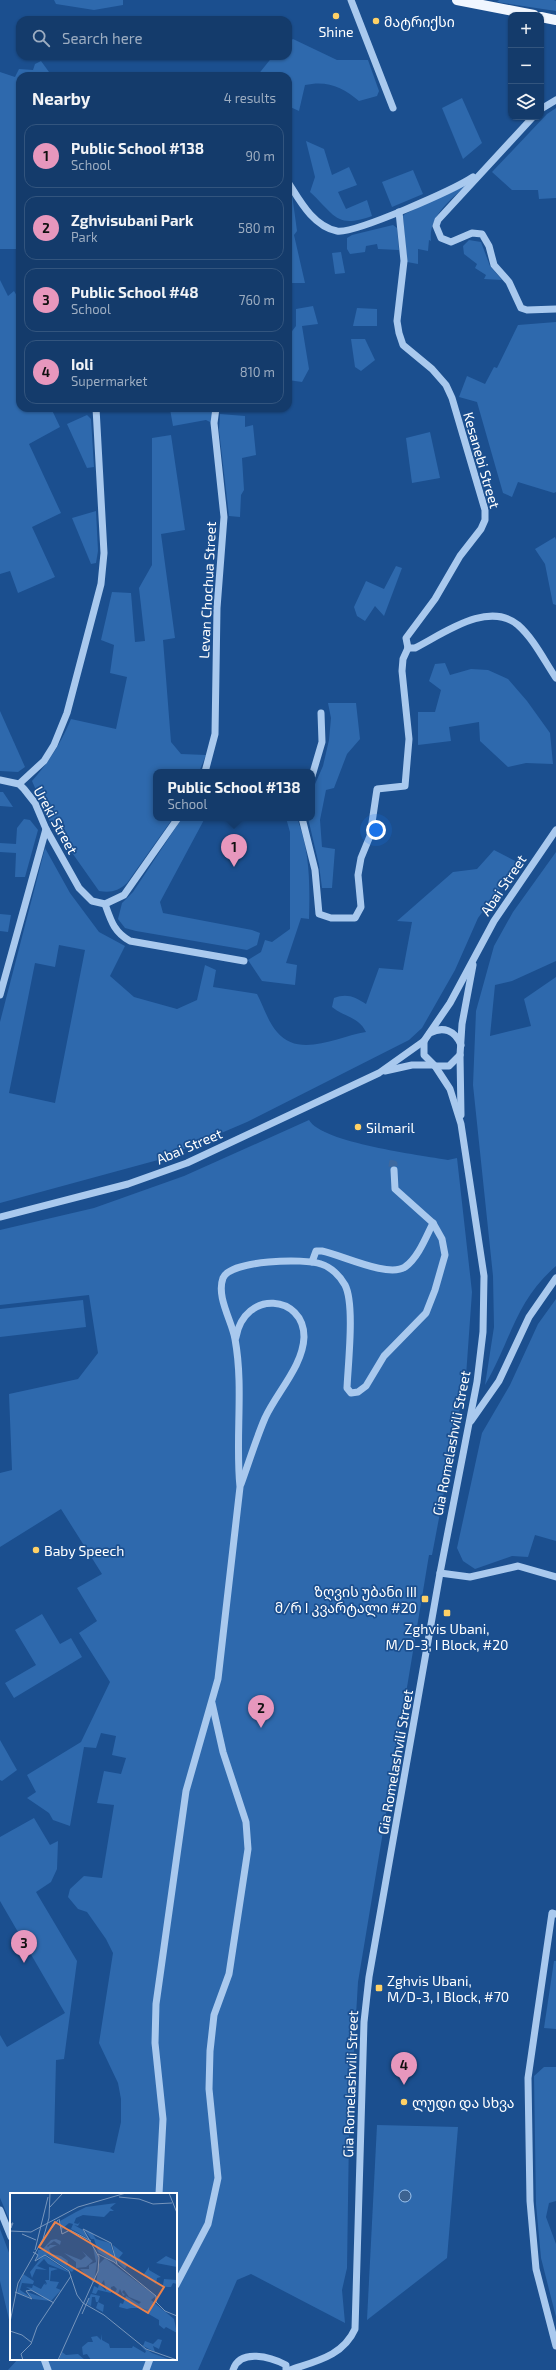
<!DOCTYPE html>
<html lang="en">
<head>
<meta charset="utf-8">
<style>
  :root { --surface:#143b6b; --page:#1d4271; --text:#f1f3f6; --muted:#9dadc1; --line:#33557e; --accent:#e797bd }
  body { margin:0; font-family:"Exo 2","Noto Sans Georgian",sans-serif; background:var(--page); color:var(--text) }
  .controls { position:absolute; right:12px; top:12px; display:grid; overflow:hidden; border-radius:8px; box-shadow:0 1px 3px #0004 }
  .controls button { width:36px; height:36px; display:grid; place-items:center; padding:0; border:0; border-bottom:1px solid var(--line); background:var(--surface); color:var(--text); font:20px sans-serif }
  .you { position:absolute; left:376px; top:830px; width:14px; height:14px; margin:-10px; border:3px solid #fff; border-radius:50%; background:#1a73e8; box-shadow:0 0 0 6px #1a73e833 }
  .badge { display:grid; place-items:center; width:26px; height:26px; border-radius:50%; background:var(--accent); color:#111; font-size:13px; font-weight:700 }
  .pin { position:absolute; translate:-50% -33px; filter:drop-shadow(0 1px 2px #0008) }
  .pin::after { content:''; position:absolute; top:21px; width:14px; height:12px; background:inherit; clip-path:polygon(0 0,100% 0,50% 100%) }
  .popup { position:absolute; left:153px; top:769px; width:162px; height:52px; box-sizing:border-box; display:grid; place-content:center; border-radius:8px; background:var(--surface); filter:drop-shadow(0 1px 3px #0005); font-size:13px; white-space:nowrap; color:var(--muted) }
  .popup b { font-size:15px; color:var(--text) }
  .popup::after { content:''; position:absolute; left:50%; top:100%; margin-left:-8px; border:8px solid transparent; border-top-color:var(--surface) }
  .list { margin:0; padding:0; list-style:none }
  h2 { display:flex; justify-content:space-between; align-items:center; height:52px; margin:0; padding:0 16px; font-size:17px }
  h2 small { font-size:13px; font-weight:400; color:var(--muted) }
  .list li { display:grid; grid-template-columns:26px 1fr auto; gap:12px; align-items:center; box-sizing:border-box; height:64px; margin:0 8px 8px; padding:0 8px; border:1px solid var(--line); border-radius:12px }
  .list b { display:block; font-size:15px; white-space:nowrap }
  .list p { margin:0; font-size:13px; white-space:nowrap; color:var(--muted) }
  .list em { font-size:13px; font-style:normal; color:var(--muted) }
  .icon { flex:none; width:22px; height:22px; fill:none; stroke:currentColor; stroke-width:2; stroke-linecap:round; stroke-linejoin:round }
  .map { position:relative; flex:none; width:556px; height:2370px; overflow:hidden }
  .search { position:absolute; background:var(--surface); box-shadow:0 1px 3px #0004; left:16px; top:16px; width:276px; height:44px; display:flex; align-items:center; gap:10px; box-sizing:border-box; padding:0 14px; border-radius:12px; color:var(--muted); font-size:15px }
  .panel { position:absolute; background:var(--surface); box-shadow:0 1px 3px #0004; left:16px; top:72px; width:276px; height:340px; border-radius:12px }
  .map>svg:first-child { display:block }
  .green { fill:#2e69ad; fill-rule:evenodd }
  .water { fill:#3c6290; stroke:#9cc4f0 }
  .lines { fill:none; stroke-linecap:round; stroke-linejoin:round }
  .minor-tunnel { stroke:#3d69a0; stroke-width:7; stroke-dasharray:7 3.5; stroke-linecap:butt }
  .minor { stroke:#a9c9ee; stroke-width:7 }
  .major { stroke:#f0f6ff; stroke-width:10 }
  .poi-dot { fill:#ffd166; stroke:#1b4f8f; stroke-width:1.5 }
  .labels { text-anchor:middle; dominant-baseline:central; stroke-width:3.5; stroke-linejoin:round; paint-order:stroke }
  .poi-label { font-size:14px; fill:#fff; stroke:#1b4f8f; text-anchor:start }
  .street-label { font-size:14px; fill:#fff; stroke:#1b4f8f }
  .inset-road { fill:none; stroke:#7695bc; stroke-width:1 }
  .view { fill:#ee8249; fill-opacity:0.15; stroke:#ee8249; stroke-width:2 }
  .inset-edge { fill:none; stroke:#fff; stroke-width:2 }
</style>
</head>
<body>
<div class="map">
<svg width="556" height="2370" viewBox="0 0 556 2370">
  <rect width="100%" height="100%" fill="#1b4f8f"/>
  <g class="green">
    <polygon points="54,0 123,0 123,5 94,10 56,4"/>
    <polygon points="499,0 554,0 556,1 556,11 497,2"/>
    <path d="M293 39 337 60H368L379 91 377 96 359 101C343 87 327 80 305 85L299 111 288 106V76H257L273 56H288V42Z"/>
    <polygon points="41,61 49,72 65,76 20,76 20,249 0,249 0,72 15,77 19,69 33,70 35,64"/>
    <polygon points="462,98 482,143 463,159 442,108"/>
    <polygon points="556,108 556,198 539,199 538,190 512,190 492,172 547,114"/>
    <path d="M306 141 324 149 332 175 349 167 357 185 338 192 346 209 367 200 372 216C336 229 335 215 310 192L315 177Z"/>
    <polygon points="413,170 423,194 392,207 382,182"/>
    <path d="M471 181C453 198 428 215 431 241L429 240 428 251 418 249V264L407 262 403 216 405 214Z"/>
    <polygon points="288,188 292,194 297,231 294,235 305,283 288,283"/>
    <polygon points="393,225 397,228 399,250 378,249 377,244 366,246 365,252 350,254 347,249 347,238 352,235"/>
    <polygon points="469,240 481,242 490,266 502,280 484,279 486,275 475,268 477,264 464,254 463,246"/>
    <polygon points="341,252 345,273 335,274 332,253"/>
    <polygon points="0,267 0,280 8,296 14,291 20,301 20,408 51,408 60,427 29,444 61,513 32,527 55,577 18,593 10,571 0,574"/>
    <polygon points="313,306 318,324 302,326 309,369 302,382 288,380 289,335 296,326 296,309"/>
    <polygon points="357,308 377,309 377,326 353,326"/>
    <polygon points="556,322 556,492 554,493 518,482 512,497 503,493 477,402 459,397 467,376 485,384 494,367 497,368 518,325"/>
    <polygon points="351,339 365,339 375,360 361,371 355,367"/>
    <polygon points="156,408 214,408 212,423 206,420 173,426 170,409 156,410"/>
    <polygon points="220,414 245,416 245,427 253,425 256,455 242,458 244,490 241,495 240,517 229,516 219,430"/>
    <polygon points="87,415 91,419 94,467 87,468 67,424"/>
    <polygon points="430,432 440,478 412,483 406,438"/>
    <path d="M171 435 185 530 161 534 175 638 163 640 171 742 181 754 206 755 199 772H156V818H173L127 883C118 891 111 893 99 891L49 820 32 781C49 762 61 743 71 719L116 729 127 677 110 673 114 645 101 640 112 592 131 593 135 642 145 641 139 588 152 565V438Z"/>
    <polygon points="96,511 98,551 96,563 91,564 72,518"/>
    <polygon points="555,537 556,540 556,605 553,604 545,564 535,549"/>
    <polygon points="396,566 402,568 384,616 375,606 365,621 357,616 354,607 366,581 384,589"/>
    <polygon points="445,663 450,675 471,669 488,670 508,679 527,701 550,733 553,764 526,763 508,767 480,741 479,722 449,727 451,741 418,745 418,712 435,712 441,690 429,681 435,664"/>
    <polygon points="328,703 356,703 360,739 347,754 334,788 326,790 320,820 322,847 335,849 332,888 322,888 319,865 308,818 312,818 312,791 323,766 329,740 331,718"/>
    <polygon points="0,711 25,767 18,772 0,771"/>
    <polygon points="0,792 3,792 13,807 0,806"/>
    <polygon points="182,818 205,818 160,902 163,913 252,930 260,933 257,945 247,950 136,931 125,928 118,919 122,903 133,892"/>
    <path d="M286 818H297C310 851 310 884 309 919L301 918 286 963 297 965 295 985 262 981 248 960 261 952 265 940 272 942 290 929V832Z"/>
    <polygon points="24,819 30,820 38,830 25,877 15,877 16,853 0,852 0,843 16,844 17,828"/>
    <path d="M45 848 70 893 99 932 125 946 110 976 134 997 177 1009 197 1000 205 965 216 970 213 987 257 994C263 1005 268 1022 277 1032 299 1059 339 1036 366 1032 359 1017 344 1017 332 1007L334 998C347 993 355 997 366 1004L379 968 403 970 412 922 397 921 453 872 477 869 494 850 519 863 478 918 455 970 422 1028 409 1040 247 1122 158 1160 0 1203V1022ZM59 945 85 950 55 1103 9 1093 35 963 55 967Z"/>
    <path d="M556 852V961L512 981 495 985 490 1036 531 1026 524 999 556 977V1266C515 1301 511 1341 485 1385L494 1327 493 1276 473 1085 476 1011 494 946 513 912Z"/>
    <polygon points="0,914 11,915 8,932 0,931"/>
    <path d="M309 1120C322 1143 421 1155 448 1160L457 1158 472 1292 466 1376 432 1555H429L358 1982 349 2134 347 2268 342 2290 345 2323 251 2274 237 2280 198 2370H8L18 2359H176V2194H11V2224L0 2198V2035L7 2047 65 2013 0 1901V1837L34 1818 50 1845 58 1841 57 1869 51 1882 36 1892 77 1961 64 2059 56 2060 54 2143 114 2153 121 2122V2099L118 2083 99 2043 113 1953 106 1939 87 1912 78 1909 68 1897 70 1889 84 1876 102 1878 114 1805 97 1803 104 1771 121 1774 126 1758 112 1755 116 1736 101 1733 96 1748 84 1747 70 1826 53 1820 49 1813 27 1798 36 1792 27 1775 81 1742 110 1682 79 1633 97 1621 77 1588 102 1574 61 1509 0 1547V1473L12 1470 9 1394 78 1379 98 1353 89 1295 0 1305V1230L94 1208 184 1176Z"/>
    <polygon points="556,1299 556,1541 535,1535 528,1557 512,1556 475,1569 463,1561 457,1548 482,1433 510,1385 538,1324"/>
    <polygon points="83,1300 86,1327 0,1337 0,1309"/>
    <polygon points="42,1614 60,1644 71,1638 82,1657 14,1698 5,1683 36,1665 15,1630"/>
    <polygon points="0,1740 17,1770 2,1781 0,1780"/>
    <polygon points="554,1961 556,1961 556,2029 544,2028"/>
    <polygon points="544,2067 556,2067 556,2201 549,2203 546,2217 556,2244 556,2317 541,2258 536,2204 534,2076"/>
    <polygon points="377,2125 458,2127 447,2258 367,2320"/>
    <polygon points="0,2229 11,2258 11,2328 0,2281"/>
  </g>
  <circle class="water" cx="405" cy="2196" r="6"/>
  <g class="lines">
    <polyline class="minor-tunnel" points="389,1163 394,1164 394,1170"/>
    <g class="minor">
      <polyline points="351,0 393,108"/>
      <polyline points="541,109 556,100"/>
      <polyline points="533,117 438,220 436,226 441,238 451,242 472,233 482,234 489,246 494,265 509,282 521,308 527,310 556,309"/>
      <path d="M288 182C300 201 313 226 337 231 355 234 455 189 473 177"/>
      <polyline points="399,212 404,261 397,321 399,333 403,345 432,369 446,385 452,398 485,510 485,520 481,529 460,556 435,599 406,638 408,648"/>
      <path d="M408 648H415C443 634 488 600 518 625 534 639 545 662 556 678"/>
      <polyline points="205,772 215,734 217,608 224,517 214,423 216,408"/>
      <polyline points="312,776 322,742 321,713"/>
      <polyline points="0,780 19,784 24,789 35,803 46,829 79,888 92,901 105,904 124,895 178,818"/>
      <polyline points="19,784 44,761 54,745 67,713 101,584 104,553 96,408"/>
      <polyline points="302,818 315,870 319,914 331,918 355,918 361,907 358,875 361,858 370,836 377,789 405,786 409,739 402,671 403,659 408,648"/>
      <path d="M105 904C111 921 114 932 130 941L244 961"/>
      <polyline points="0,995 46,829"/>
      <path d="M430 1033C443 1026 455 1030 461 1045"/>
      <polyline points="460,1055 449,1066 435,1066 424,1055 424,1041 450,1003 494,921 556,830"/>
      <polyline points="385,1071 412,1065 433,1065"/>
      <polyline points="461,1115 460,1055 462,1024 473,965"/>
      <polyline points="0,1217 128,1184 187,1163 379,1073 424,1041"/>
      <path d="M312 1262 316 1251H322C342 1255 388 1278 405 1267 418 1258 426 1237 433 1223"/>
      <path d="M236 1337C245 1289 304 1295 304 1337 303 1366 277 1392 265 1418 256 1439 249 1462 241 1484"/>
      <polyline points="471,1421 499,1381 529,1317 556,1278"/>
      <polyline points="440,1573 470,1577 518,1566 556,1577"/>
      <polyline points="556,1914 552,1913 528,2078 530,2201 536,2269 556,2346"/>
      <path d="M159 2194 163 2119 155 2043 156 2004 186 1791 218 1679 240 1487C235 1438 244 1388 235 1339 232 1321 216 1297 223 1278 230 1260 305 1258 321 1264 331 1267 340 1276 345 1285 355 1304 348 1364 347 1388L351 1393 358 1392 366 1386 384 1356 426 1313 435 1290 445 1255 442 1239 433 1223 395 1189 394 1170"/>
      <polyline points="0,2210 11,2237"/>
      <polyline points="176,2285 208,2224 218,2178 209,2089 210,2051 214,2015 229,1974 248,1849 246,1822 223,1752 212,1703"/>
      <polyline points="44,2359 48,2370"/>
      <polyline points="146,2370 150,2359"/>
      <path d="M233 2370C240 2348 271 2357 286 2365V2370"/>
      <path d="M290 2370C316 2361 343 2356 355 2329L364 2022 369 1977 440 1573 477 1382 483 1332 484 1276 461 1124 450 1089 435 1066"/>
    </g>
    <g class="major">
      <polyline points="457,0 534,15"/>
      <polyline points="541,17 556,20"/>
    </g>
  </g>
  <g class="poi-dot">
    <circle cx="336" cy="16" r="4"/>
    <circle cx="376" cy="21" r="4"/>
    <circle cx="358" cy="1127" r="4"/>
    <circle cx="36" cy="1550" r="4"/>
    <rect x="421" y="1595" width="8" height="8" rx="2"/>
    <rect x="443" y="1609" width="8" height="8" rx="2"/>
    <rect x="375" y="1984" width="8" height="8" rx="2"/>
    <circle cx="404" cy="2102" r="4"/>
  </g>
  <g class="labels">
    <g class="poi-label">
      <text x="384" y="21">მატრიქსი</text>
      <text x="336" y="31" text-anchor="middle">Shine</text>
      <text x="366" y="1127">Silmaril</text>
      <text x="44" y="1550">Baby Speech</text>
      <text x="417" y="1591" text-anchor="end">ზღვის უბანი III<tspan x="417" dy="16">მ/რ I კვარტალი #20</tspan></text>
      <text x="447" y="1628" text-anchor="middle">Zghvis Ubani,<tspan x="447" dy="16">M/D-3, I Block, #20</tspan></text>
      <text x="387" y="1980">Zghvis Ubani,<tspan x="387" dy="16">M/D-3, I Block, #70</tspan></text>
      <text x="412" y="2102">ლუდი და სხვა</text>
    </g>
    <g class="street-label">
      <text transform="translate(482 460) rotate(74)">Kesanebi Street</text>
      <text transform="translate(207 590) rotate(-87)">Levan Chochua Street</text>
      <text transform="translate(56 820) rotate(61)">Ureki Street</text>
      <text transform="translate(503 885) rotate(-56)">Abai Street</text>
      <text transform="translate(189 1146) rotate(-23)">Abai Street</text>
      <text transform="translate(451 1443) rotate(-79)">Gia Romelashvili Street</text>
      <text transform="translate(395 1762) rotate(-80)">Gia Romelashvili Street</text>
      <text transform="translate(350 2084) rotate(-88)">Gia Romelashvili Street</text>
    </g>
  </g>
  <g transform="translate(10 2193)">
    <rect width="167" height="167" fill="#1b4f8f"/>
    <path d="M106 10 100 15 104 18H100L94 24 73 22 66 25 64 30 68 31 70 29 68 33 64 32 73 37 79 46 61 36 63 31 59 30 51 37 50 28 66 19 76 14ZM74 36 82 40 86 46 100 50 106 70 88 59 84 46H81ZM46 46 51 48 50 52 44 48 37 53 38 54 40 52H47L39 56 41 61 51 63 58 68 57 73 65 75 62 79 37 62 27 66 28 57H32L41 47ZM103 52 113 60 109 65 118 71 115 76 105 66ZM83 54 88 63 84 90 70 76H79V72L86 69ZM72 58 83 68 76 74 66 75V69L54 60 71 67 76 63ZM35 63 60 80 38 71 34 66 27 73 37 77 26 76 22 85 20 79 31 65ZM156 63 167 68V74L146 70ZM95 65 146 103 141 107 164 126 167 140 156 134 154 136 149 132V127L130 116 138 117 131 115H121L117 116 109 114 110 110 113 111 116 103 129 111 131 109 119 104 114 97 112 99 115 102 113 103 110 96 108 101 105 99 107 96 104 93 101 94V100L88 97 86 101 82 100 84 93 88 95 89 91 96 98 94 87 91 91 86 90 89 71ZM39 74 48 76 41 78 40 88 49 89 46 95 51 97 41 108 23 106 17 99 34 105 16 94 22 95 23 92 31 96 34 91 37 92 34 90 37 91 35 87H39ZM139 74V77L151 84 147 85 146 91 153 92 154 86 167 87V91L163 90 161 94H157L148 92 140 87 134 81ZM13 81 24 88 23 91 12 90 10 97 22 105 7 100ZM82 98 81 101 90 103 88 109 94 112 93 119 86 115 88 109H86L85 104H82L81 113 77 111ZM91 141 92 147 99 151 100 155H122L123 153 135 160 136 158 130 152 142 160 161 167H81L77 161 73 162 72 154 78 149H83L81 144 87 143 91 147ZM148 146 152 147 149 156 143 153 145 159 133 153 135 148 143 151ZM52 159 56 162 68 161 75 167 49 166Z" fill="#2e69ad"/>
    <path class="inset-road" d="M159 0 167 20M109 4 129 6 143 11 162 10M39 15 53 0M49 26 52 41 60 37 81 48M73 36 101 50 107 71M0 37 2 30H3L1 35M0 38 21 39 68 14 116 0M12 41 26 47M34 45 48 27M25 57 38 4M23 59 28 62 25 68 35 62 59 78 67 102 73 110 94 122 136 156 167 167M88 61 104 69 146 103V109L155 118 167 123M5 99 22 106 16 98 21 97 44 110M72 121 79 105M0 129 8 90 33 46 39 25 40 0M0 138 12 142 21 149M13 167 11 161 21 151 27 134 61 83M48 167 88 78 89 64 73 36"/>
    <path class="view" d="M45 29 154 94 138 120 29 54Z"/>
    <rect width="167" height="167" class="inset-edge"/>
  </g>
</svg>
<div class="controls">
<button>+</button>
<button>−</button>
<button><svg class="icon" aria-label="layers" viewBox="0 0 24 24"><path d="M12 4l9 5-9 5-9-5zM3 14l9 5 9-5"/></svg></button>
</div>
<div class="you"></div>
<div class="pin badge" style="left:234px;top:867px">1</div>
<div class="popup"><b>Public School #138</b>School</div>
<div class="pin badge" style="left:261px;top:1728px">2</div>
<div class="pin badge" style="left:24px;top:1963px">3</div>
<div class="pin badge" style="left:404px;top:2085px">4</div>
<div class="search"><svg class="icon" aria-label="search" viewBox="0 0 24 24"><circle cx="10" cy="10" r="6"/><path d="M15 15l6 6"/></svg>Search here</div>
<section class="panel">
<h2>Nearby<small>4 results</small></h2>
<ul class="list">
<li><span class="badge">1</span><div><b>Public School #138</b><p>School</p></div><em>90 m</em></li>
<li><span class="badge">2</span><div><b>Zghvisubani Park</b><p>Park</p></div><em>580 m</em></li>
<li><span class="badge">3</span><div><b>Public School #48</b><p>School</p></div><em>760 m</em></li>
<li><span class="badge">4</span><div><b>Ioli</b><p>Supermarket</p></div><em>810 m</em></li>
</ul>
</section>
</div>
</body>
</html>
